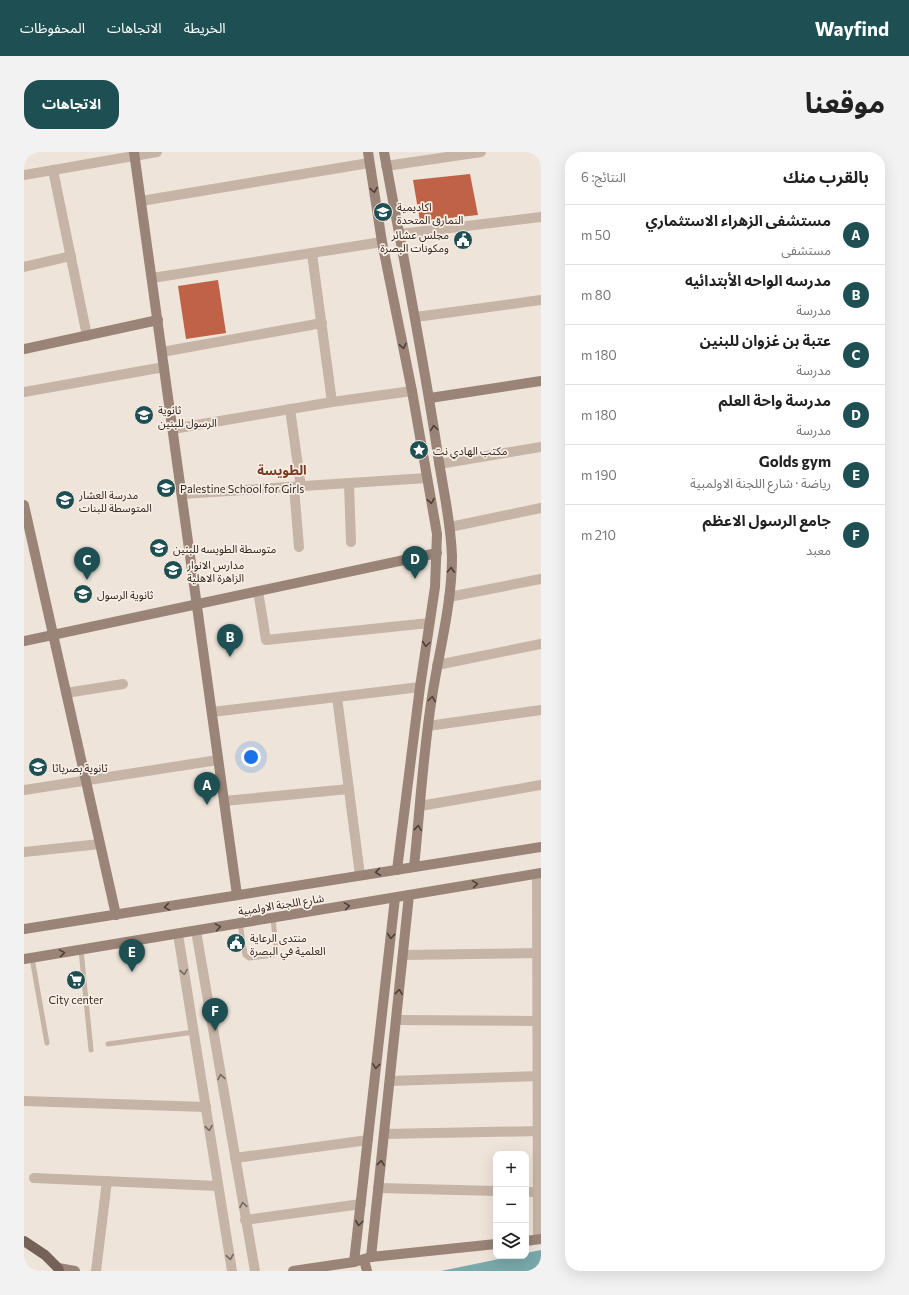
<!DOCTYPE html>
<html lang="ar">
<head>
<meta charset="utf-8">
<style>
  :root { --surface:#fff; --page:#f2f2f2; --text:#222; --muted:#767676; --line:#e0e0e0; --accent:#1e4f52 }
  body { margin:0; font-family:Commissioner,"Noto Sans Arabic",sans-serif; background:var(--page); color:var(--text); direction:rtl }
  .controls { position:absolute; right:12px; bottom:12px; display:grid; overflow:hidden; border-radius:8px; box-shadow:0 4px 16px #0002 }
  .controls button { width:36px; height:36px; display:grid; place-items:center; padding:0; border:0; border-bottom:1px solid var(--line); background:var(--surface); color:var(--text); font:20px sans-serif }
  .you { position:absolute; left:227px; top:605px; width:14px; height:14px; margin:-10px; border:3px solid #fff; border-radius:50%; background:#1a73e8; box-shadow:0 0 0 6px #1a73e833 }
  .badge { display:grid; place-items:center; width:26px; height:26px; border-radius:50%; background:var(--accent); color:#fff; font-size:13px; font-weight:700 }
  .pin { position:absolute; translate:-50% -33px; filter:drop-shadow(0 1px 2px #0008) }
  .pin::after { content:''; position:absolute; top:21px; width:14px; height:12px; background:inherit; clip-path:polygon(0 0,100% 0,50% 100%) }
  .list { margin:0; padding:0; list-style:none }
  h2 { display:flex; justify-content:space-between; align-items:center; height:52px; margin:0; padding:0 16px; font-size:17px }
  h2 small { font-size:13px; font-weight:400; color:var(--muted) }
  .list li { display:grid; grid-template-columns:26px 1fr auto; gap:12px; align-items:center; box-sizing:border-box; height:60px; padding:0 16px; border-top:1px solid var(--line) }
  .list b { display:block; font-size:15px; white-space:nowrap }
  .list p { margin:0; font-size:13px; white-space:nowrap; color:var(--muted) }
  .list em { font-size:13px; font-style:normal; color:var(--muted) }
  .icon { flex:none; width:22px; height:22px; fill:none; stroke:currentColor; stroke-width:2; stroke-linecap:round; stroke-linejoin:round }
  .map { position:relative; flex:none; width:517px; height:1119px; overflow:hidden; direction:ltr; border-radius:16px }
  header { display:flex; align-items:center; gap:24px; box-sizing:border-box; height:56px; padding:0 20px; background:var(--accent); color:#fff }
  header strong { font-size:19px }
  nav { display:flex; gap:22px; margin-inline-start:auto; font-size:14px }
  .intro { display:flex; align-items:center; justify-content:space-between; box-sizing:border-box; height:96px; padding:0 24px }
  h1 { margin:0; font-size:28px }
  .button { padding:10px 18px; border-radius:16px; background:var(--accent); color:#fff; font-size:14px; font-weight:700 }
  main { display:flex; gap:24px; padding:0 24px }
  aside { flex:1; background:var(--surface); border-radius:16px; box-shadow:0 4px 16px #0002 }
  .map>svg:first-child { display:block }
  .water { fill:#79a9ab }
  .building { fill:#bf6247 }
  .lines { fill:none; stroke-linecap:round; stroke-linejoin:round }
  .lane { stroke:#c6b4a6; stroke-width:5 }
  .street { stroke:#c6b4a6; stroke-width:10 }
  .secondary { stroke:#9a8377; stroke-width:10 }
  .primary { stroke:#746158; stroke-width:10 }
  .oneway { stroke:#4d403a }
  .oneway2 { stroke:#756860 }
  .labels { text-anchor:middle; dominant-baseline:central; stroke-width:3.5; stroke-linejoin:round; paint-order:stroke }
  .poi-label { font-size:11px; fill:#332a26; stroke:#f8eee4; text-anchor:start }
  .street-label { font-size:11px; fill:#332a26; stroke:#f8eee4 }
  .quarter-label { font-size:13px; font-weight:bold; fill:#7d3824; stroke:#f8eee4 }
</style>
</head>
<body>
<header>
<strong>Wayfind</strong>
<nav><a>الخريطة</a><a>الاتجاهات</a><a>المحفوظات</a></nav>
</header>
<div class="intro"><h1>موقعنا</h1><a class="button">الاتجاهات</a></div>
<main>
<aside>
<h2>بالقرب منك<small>النتائج: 6</small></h2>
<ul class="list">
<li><span class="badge">A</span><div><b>مستشفى الزهراء الاستثماري</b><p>مستشفى</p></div><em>50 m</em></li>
<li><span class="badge">B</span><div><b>مدرسه الواحه الأبتدائيه</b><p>مدرسة</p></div><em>80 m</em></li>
<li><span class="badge">C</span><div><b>عتبة بن غزوان للبنين</b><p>مدرسة</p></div><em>180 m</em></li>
<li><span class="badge">D</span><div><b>مدرسة واحة العلم</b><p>مدرسة</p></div><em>180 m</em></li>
<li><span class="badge">E</span><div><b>Golds gym</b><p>رياضة · شارع اللجنة الاولمبية</p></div><em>190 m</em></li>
<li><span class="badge">F</span><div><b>جامع الرسول الاعظم</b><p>معبد</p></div><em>210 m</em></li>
</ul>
</aside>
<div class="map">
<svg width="517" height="1119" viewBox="0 0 517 1119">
  <rect width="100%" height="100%" fill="#efe4d9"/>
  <polygon class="water" points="517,1098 517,1119 417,1119 490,1104 502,1104 502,1101"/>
  <g class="building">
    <polygon points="446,22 454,63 396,69 389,28"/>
    <polygon points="194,128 202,181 162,187 154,134"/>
  </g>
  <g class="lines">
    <g class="lane">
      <polyline points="216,771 221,803 225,806 249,803 252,796 249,766"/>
      <polyline points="57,798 67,898"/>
      <polyline points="8,806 23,891"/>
      <polyline points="84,892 170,880"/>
    </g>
    <g class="street">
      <polyline points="362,14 457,0"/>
      <polyline points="29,18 63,184"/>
      <polyline points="0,23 133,0"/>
      <polyline points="117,49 345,11"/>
      <polyline points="376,82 517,65"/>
      <polyline points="288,102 308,250"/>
      <polyline points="0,115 47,104"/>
      <polyline points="128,126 358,90"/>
      <polyline points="392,165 517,148"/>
      <polyline points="138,200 298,171"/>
      <polyline points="0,240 140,215"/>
      <polyline points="266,257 277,335"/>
      <polyline points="149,277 308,250 388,239"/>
      <polyline points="415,312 517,295"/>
      <polyline points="325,332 327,390"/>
      <polyline points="270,335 275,395"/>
      <polyline points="158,342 403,326"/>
      <polyline points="426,375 517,356"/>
      <polyline points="234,439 242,488 405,471"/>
      <polyline points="425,445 517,427"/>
      <polyline points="413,513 517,492"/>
      <polyline points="42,541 99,532"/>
      <polyline points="313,545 336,723"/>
      <polyline points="188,560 396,535"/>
      <polyline points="404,574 517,558"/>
      <polyline points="0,638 194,608"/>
      <polyline points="200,649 325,637"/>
      <polyline points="396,654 517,633"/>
      <polyline points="0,700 76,692"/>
      <polyline points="513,722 514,1087"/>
      <polyline points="172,779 231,1119"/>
      <polyline points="154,782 208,1119"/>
      <polyline points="379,803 517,801"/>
      <polyline points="372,868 517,869"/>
      <polyline points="366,929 517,924"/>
      <polyline points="0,949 182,955"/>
      <polyline points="360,982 517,979"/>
      <polyline points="211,1006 344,988"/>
      <polyline points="10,1026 194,1034"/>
      <polyline points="354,1036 472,1039"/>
      <polyline points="502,1040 514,1040"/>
      <polyline points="221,1068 337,1052"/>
      <polyline points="72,1119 83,1029"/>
    </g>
    <g class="secondary">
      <polyline points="110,0 213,743"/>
      <polyline points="344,0 358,90 388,239 413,382 411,435 396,535 373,718"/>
      <path d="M360 0C378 99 398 197 413 297 418 333 427 368 428 405 428 452 415 499 408 545 399 601 396 658 390 715"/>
      <polyline points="0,197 134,168"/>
      <polyline points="406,246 517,229"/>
      <polyline points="0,353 92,763"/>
      <polyline points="0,489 413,401"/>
      <polyline points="0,777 517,695"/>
      <polyline points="0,807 517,721"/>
      <polyline points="502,1089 517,1087"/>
      <polyline points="347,1105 385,743"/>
      <polyline points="340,1108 343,1119"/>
      <polyline points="330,1110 371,746"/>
      <polyline points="34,1116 51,1119"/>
      <polyline points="269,1119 330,1110 347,1105 472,1092"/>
    </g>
    <polyline class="primary" points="0,1089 21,1103 34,1116 35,1119"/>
  </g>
  <defs><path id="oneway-chevron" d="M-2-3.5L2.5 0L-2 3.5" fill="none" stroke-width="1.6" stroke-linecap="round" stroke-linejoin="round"/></defs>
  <g class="oneway">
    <use href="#oneway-chevron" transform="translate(350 38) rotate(81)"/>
    <use href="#oneway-chevron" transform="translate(379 194) rotate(79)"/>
    <use href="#oneway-chevron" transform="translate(410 276) rotate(-98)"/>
    <use href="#oneway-chevron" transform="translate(407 349) rotate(81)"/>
    <use href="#oneway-chevron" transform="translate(427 418) rotate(-87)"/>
    <use href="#oneway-chevron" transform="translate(402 492) rotate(98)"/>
    <use href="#oneway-chevron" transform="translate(408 547) rotate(-82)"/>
    <use href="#oneway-chevron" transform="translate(394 676) rotate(-84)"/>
    <use href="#oneway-chevron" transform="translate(354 720) rotate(172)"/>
    <use href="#oneway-chevron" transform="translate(451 732) rotate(-9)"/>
    <use href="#oneway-chevron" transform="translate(323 754) rotate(-9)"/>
    <use href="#oneway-chevron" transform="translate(143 755) rotate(171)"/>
    <use href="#oneway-chevron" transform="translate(194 775) rotate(-9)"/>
    <use href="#oneway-chevron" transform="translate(367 784) rotate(96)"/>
    <use href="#oneway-chevron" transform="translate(38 801) rotate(-9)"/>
    <use href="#oneway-chevron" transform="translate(375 840) rotate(-84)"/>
    <use href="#oneway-chevron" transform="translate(352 914) rotate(96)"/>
    <use href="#oneway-chevron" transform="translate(357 1011) rotate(-84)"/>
    <use href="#oneway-chevron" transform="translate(335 1071) rotate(97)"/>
  </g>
  <g class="oneway2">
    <use href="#oneway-chevron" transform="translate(160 820) rotate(81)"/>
    <use href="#oneway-chevron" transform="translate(197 925) rotate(-100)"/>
    <use href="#oneway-chevron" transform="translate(185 976) rotate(81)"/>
    <use href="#oneway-chevron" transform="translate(219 1053) rotate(-99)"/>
    <use href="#oneway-chevron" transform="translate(206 1105) rotate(81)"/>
  </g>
  <defs>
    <symbol id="university-disc" viewBox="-11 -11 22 22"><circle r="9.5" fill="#1e4f52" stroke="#f8eee4"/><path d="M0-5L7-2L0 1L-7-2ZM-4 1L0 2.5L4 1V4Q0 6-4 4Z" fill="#fff"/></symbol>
    <symbol id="civic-disc" viewBox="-11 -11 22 22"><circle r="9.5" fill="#1e4f52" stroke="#f8eee4"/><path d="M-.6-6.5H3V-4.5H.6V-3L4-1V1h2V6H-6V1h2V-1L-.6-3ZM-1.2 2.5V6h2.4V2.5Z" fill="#fff"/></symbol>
    <symbol id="school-disc" viewBox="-11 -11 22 22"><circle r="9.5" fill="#1e4f52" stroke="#f8eee4"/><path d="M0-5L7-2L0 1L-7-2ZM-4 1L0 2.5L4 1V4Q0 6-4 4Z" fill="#fff"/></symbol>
    <symbol id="sight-disc" viewBox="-11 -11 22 22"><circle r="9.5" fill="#1e4f52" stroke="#f8eee4"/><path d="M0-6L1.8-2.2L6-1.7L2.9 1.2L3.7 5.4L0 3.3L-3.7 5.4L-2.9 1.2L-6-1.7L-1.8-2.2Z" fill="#fff"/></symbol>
    <symbol id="supermarket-disc" viewBox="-11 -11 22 22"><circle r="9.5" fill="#1e4f52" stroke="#f8eee4"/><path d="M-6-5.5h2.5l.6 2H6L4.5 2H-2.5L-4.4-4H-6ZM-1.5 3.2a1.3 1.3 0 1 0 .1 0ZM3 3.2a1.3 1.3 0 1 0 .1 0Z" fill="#fff"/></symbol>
  </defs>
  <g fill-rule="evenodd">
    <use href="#university-disc" x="348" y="49" width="22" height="22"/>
    <use href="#civic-disc" x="428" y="77" width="22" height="22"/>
    <use href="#school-disc" x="109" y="252" width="22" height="22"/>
    <use href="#sight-disc" x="384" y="287" width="22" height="22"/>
    <use href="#school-disc" x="131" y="325" width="22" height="22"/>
    <use href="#school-disc" x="30" y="337" width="22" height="22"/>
    <use href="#school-disc" x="124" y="385" width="22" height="22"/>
    <use href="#school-disc" x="138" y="407" width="22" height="22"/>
    <use href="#school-disc" x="48" y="431" width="22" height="22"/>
    <use href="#school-disc" x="3" y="604" width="22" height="22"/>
    <use href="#civic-disc" x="201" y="780" width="22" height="22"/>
    <use href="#supermarket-disc" x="41" y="817" width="22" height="22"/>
  </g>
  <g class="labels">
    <g class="poi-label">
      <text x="373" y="54">اكاديمية<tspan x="373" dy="13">النمارق المتحدة</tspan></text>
      <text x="425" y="82" text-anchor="end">مجلس عشائر<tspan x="425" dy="13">ومكونات البصرة</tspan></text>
      <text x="134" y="257">ثانوية<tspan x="134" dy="13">الرسول للبنين</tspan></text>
      <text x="409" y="298">مكتب الهادي نت</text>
      <text x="156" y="336">Palestine School for Girls</text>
      <text x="55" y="342">مدرسة العشار<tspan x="55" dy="13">المتوسطة للبنات</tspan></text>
      <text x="149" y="396">متوسطة الطويسه للبنين</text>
      <text x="163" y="412">مدارس الانوار<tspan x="163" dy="13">الزاهرة الاهلية</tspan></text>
      <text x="73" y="442">ثانوية الرسول</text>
      <text x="28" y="615">ثانوية بصرياثا</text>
      <text x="226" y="785">منتدى الرعاية<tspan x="226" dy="13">العلمية في البصرة</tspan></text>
      <text x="52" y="847" text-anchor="middle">City center</text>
    </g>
    <g class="street-label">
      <text transform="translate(257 752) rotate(-9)">شارع اللجنة الاولمبية</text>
    </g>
    <g class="quarter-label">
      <text x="258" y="318">الطويسة</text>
    </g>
  </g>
</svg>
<div class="controls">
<button>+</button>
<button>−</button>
<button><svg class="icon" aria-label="layers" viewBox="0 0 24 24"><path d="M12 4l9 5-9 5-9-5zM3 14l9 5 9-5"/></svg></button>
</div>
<div class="you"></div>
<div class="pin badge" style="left:183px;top:653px">A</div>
<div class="pin badge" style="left:206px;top:505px">B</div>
<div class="pin badge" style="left:63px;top:428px">C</div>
<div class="pin badge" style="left:391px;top:427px">D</div>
<div class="pin badge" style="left:108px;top:820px">E</div>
<div class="pin badge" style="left:191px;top:879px">F</div>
</div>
</main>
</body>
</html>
